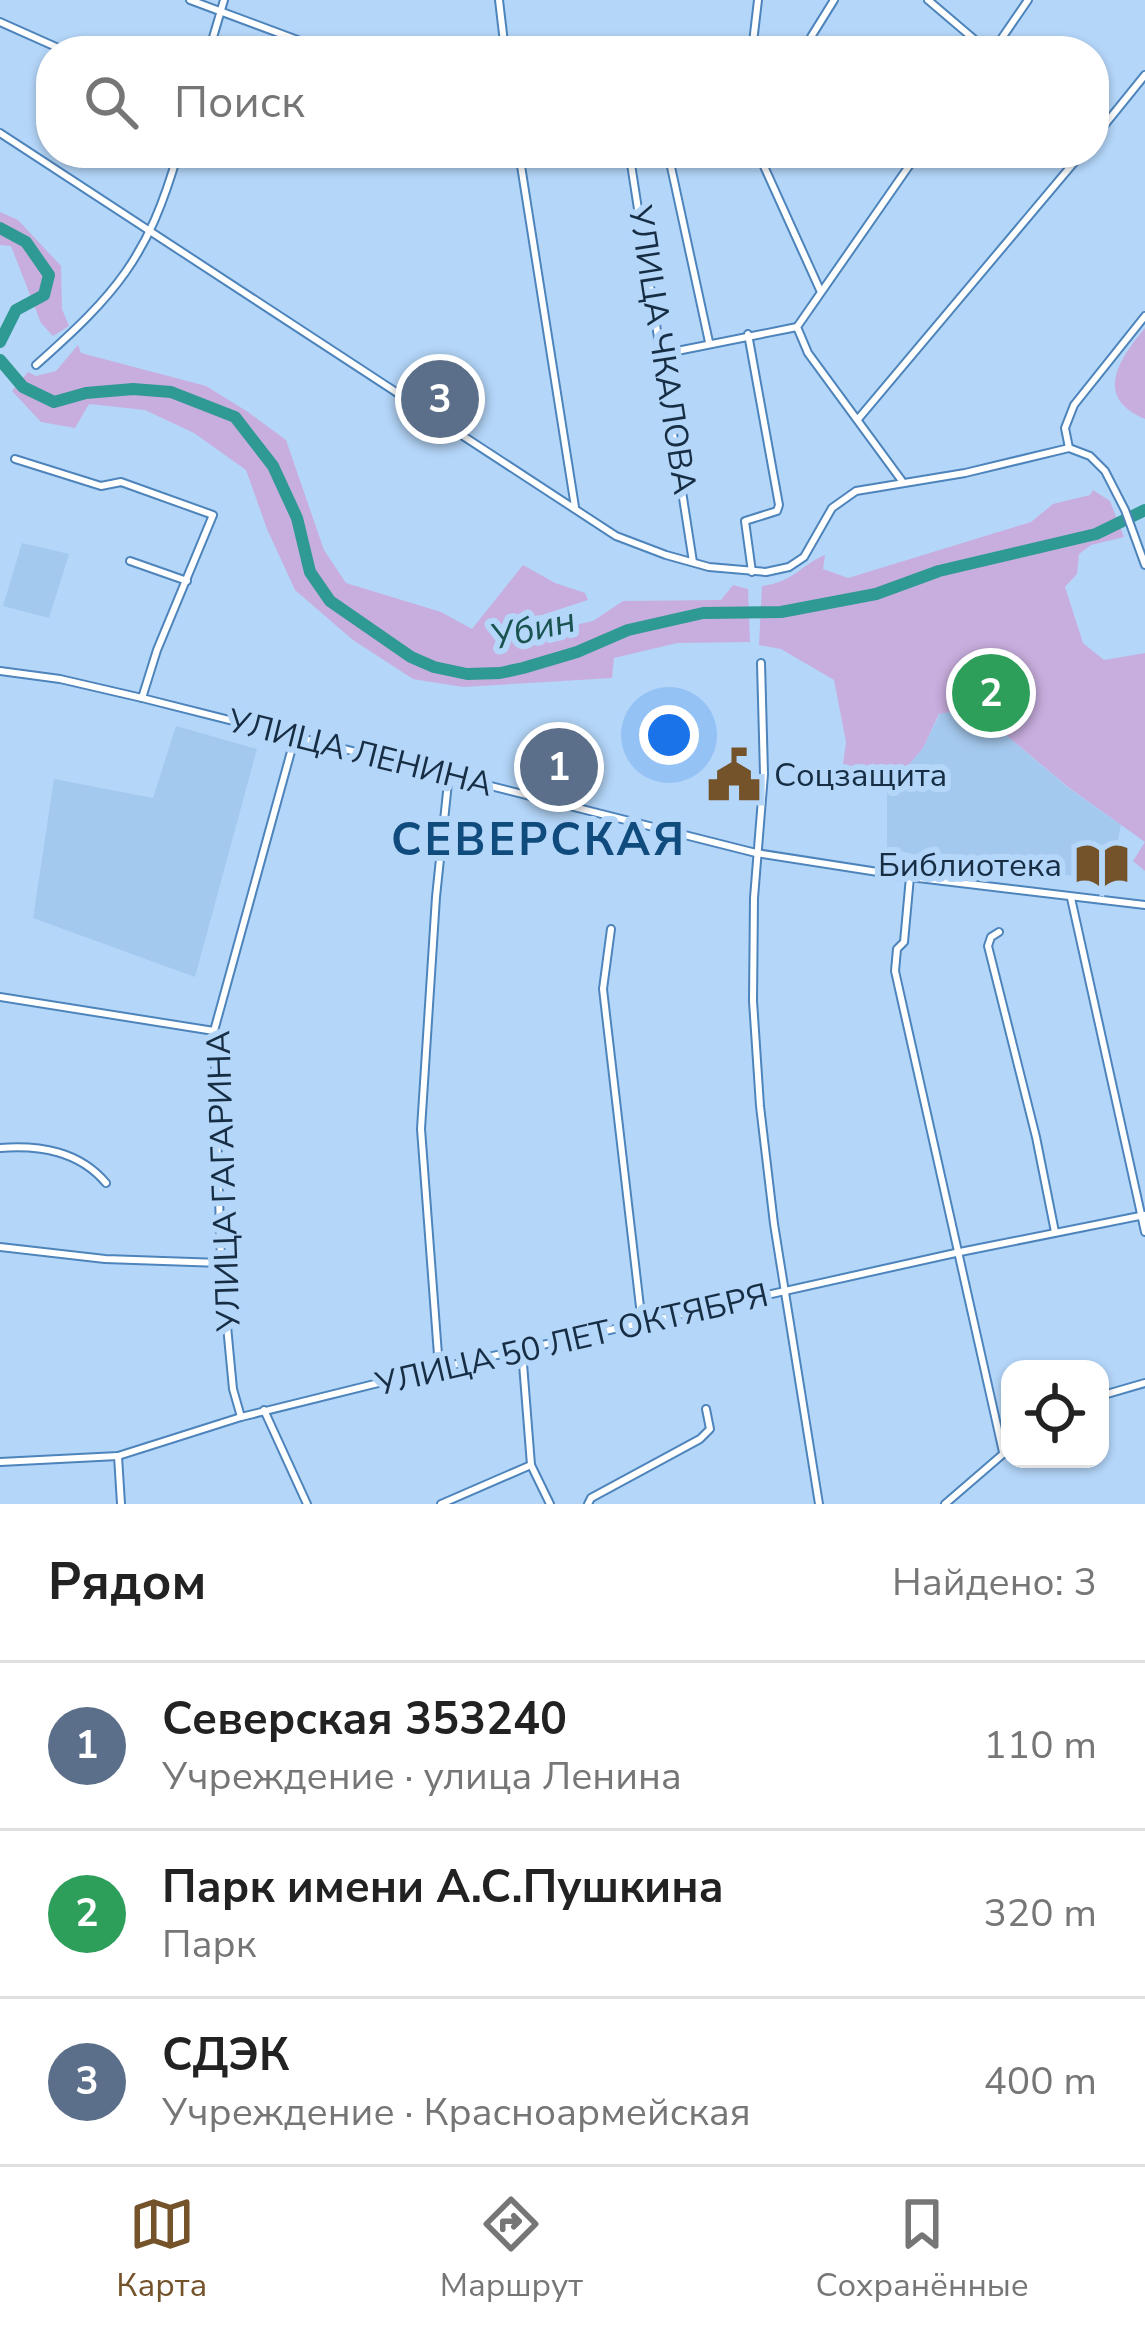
<!DOCTYPE html>
<html lang="ru">
<head>
<meta charset="utf-8">
<style>
  :root { --surface:#fff; --page:#f6f6f6; --text:#222; --muted:#767676; --line:#e0e0e0; --accent:#74522a }
  body { margin:0; font-family:"Nunito Sans",sans-serif; background:var(--page); color:var(--text) }
  .controls { position:absolute; right:36px; bottom:36px; display:grid; overflow:hidden; border-radius:24px; box-shadow:0 3px 9px #0004 }
  .controls button { width:108px; height:108px; display:grid; place-items:center; padding:0; border:0; border-bottom:3px solid var(--line); background:var(--surface); color:var(--text); font:60px sans-serif }
  .you { position:absolute; left:669px; top:735px; width:42px; height:42px; margin:-30px; border:9px solid #fff; border-radius:50%; background:#1a73e8; box-shadow:0 0 0 18px #1a73e833 }
  .badge { display:grid; place-items:center; width:78px; height:78px; border-radius:50%; background:var(--accent); color:#fff; font-size:39px; font-weight:700 }
  .pin { position:absolute; translate:-50% -50%; border:6px solid #fff; box-shadow:0 3px 12px #0006 }
  .list { margin:0; padding:0; list-style:none }
  h2 { display:flex; justify-content:space-between; align-items:center; height:156px; margin:0; padding:0 48px; font-size:51px }
  h2 small { font-size:39px; font-weight:400; color:var(--muted) }
  .list li { display:grid; grid-template-columns:78px 1fr auto; gap:36px; align-items:center; box-sizing:border-box; height:168px; padding:0 48px; border-top:3px solid var(--line) }
  .list b { display:block; font-size:45px; white-space:nowrap }
  .list p { margin:0; font-size:39px; white-space:nowrap; color:var(--muted) }
  .list em { font-size:39px; font-style:normal; color:var(--muted) }
  .icon { flex:none; width:66px; height:66px; fill:none; stroke:currentColor; stroke-width:2; stroke-linecap:round; stroke-linejoin:round }
  .map { position:relative; flex:none; width:1145px; height:1504px; overflow:hidden }
  .search { position:absolute; background:var(--surface); box-shadow:0 3px 9px #0004; left:36px; right:36px; top:36px; height:132px; display:flex; align-items:center; gap:30px; box-sizing:border-box; padding:0 42px; border-radius:48px; color:var(--muted); font-size:45px }
  .sheet { height:660px; background:var(--surface) }
  nav { display:flex; justify-content:space-around; align-items:center; box-sizing:border-box; height:168px; border-top:3px solid var(--line); background:var(--surface); font-size:33px; color:var(--muted) }
  nav a { display:grid; justify-items:center; gap:6px }
  nav .on { color:var(--accent) }
  .map>svg:first-child { display:block }
  .built { fill:#a4c9ee }
  .green { fill:#c8aede }
  .lines { fill:none; stroke-linecap:round; stroke-linejoin:round }
  .river { stroke:#2f9993; stroke-width:12 }
  .minor-casing { stroke:#4d84bb; stroke-width:10 }
  .tertiary-casing { stroke:#4d84bb; stroke-width:10 }
  .minor { stroke:#fff; stroke-width:6 }
  .tertiary { stroke:#fff; stroke-width:6 }
  .labels { text-anchor:middle; dominant-baseline:central; stroke-width:12; stroke-linejoin:round; paint-order:stroke }
  .street-label { font-size:33px; fill:#162d44; stroke:#b4d6f9 }
  .poi-label { font-size:33px; fill:#162d44; stroke:#b4d6f9; text-anchor:start }
  .water-label { font-size:36px; font-style:italic; fill:#195350; stroke:#b4d6f9 }
  .district-label { font-size:45px; font-weight:bold; letter-spacing:3px; fill:#104b7d; stroke:#b4d6f9 }
</style>
</head>
<body>
<div class="map">
<svg width="1145" height="1504" viewBox="0 0 1145 1504">
  <rect width="100%" height="100%" fill="#b4d6f9"/>
  <g class="built">
    <polygon points="22,543 69,554 49,618 3,606"/>
    <polygon points="987,706 995,712 999,729 1067,787 1121,825 1110,879 964,866 887,848 887,791 923,748 940,714"/>
    <polygon points="176,726 257,749 195,977 33,918 54,779 153,798"/>
  </g>
  <g class="green">
    <polygon points="0,212 18,220 61,266 62,309 69,326 53,336 41,323 11,246 0,245"/>
    <path d="M1145 328V419C1092 397 1120 358 1145 328Z"/>
    <polygon points="78,345 81,353 206,386 248,412 286,440 324,550 346,583 441,612 472,629 523,565 555,583 585,593 588,600 539,616 543,632 593,621 623,601 721,600 733,585 748,589 750,642 677,643 614,658 612,678 463,687 413,679 353,640 295,590 267,529 246,470 194,433 145,410 89,404 75,428 41,422 12,391 28,372 36,376 56,371"/>
    <path d="M1093 490 1110 501 1124 537 1091 545 1079 554 1077 574 1065 587 1083 643 1104 660 1145 653V871L1133 861 1145 842 1068 787 999 729 995 713 987 706 939 714 923 748 887 791V775L842 772 846 742 834 680 781 649 759 645 762 586C794 582 799 566 825 555L823 569 848 578 1031 522 1053 504 1090 495Z"/>
  </g>
  <g class="lines">
    <g class="river">
      <polyline points="0,228 26,242 49,275 44,295 16,310 0,342"/>
      <polyline points="0,360 23,387 54,402 86,393 133,389 171,392 235,417 273,466 297,518 310,572 330,601 411,657 434,667 467,674 500,673 523,668 577,652 628,630 703,613 781,612 876,594 939,571 1096,534 1145,510"/>
    </g>
    <defs>
      <g id="minor">
        <polyline points="190,0 327,51"/>
        <polyline points="499,0 505,51"/>
        <polyline points="928,0 988,51"/>
        <polyline points="0,22 65,51"/>
        <polyline points="209,51 224,0"/>
        <polyline points="752,51 758,0"/>
        <polyline points="828,51 811,37 834,0"/>
        <polyline points="993,51 1028,0"/>
        <polyline points="1094,138 1145,75"/>
        <polyline points="519,153 575,507"/>
        <polyline points="654,153 639,157 631,164 693,562"/>
        <polyline points="668,153 709,342"/>
        <polyline points="758,153 820,290"/>
        <polyline points="761,161 771,153"/>
        <polyline points="748,334 779,505 777,511 745,521 752,572"/>
        <polyline points="662,354 797,327"/>
        <path d="M36 365C116 294 148 258 178 153"/>
        <polyline points="859,418 1082,153"/>
        <polyline points="1069,448 1065,428 1074,405 1145,316"/>
        <polyline points="15,459 101,486 121,482 213,515 157,650 142,698"/>
        <polyline points="902,481 808,353 797,327 918,153"/>
        <polyline points="130,561 187,581"/>
        <polyline points="761,663 764,774 754,898 753,1001 760,1106 774,1224 819,1504"/>
        <polyline points="910,877 904,942 897,949 895,971 1003,1452"/>
        <polyline points="1071,898 1145,1232"/>
        <polyline points="611,929 603,989 642,1324"/>
        <polyline points="999,932 991,937 988,946 1036,1137 1055,1232"/>
        <polyline points="0,997 214,1031"/>
        <path d="M0 1148C40 1145 79 1151 106 1183"/>
        <polyline points="0,1247 105,1259 221,1263"/>
        <polyline points="522,1351 531,1465 550,1504"/>
        <polyline points="439,1368 421,1129 436,897 449,773"/>
        <polyline points="1100,1396 1145,1383"/>
        <polyline points="264,1410 307,1504"/>
        <polyline points="241,1417 233,1389 221,1263 214,1031 295,737"/>
        <polyline points="118,1456 121,1504"/>
        <polyline points="0,1462 118,1456 241,1417 439,1368 960,1252 1145,1215"/>
        <polyline points="441,1504 531,1465"/>
        <polyline points="588,1504 591,1498 700,1439 710,1429 706,1409"/>
        <polyline points="945,1504 1010,1448"/>
      </g>
      <g id="tertiary">
        <polyline points="0,133 616,536 666,555 709,567 766,572 789,567 804,557 832,508 856,491 965,473 1069,448 1090,456 1105,471 1125,510 1145,565"/>
        <polyline points="0,671 60,679 142,698 756,853 910,877 1145,905"/>
      </g>
    </defs>
    <use href="#minor" class="minor-casing"/>
    <use href="#tertiary" class="tertiary-casing"/>
    <use href="#minor" class="minor"/>
    <use href="#tertiary" class="tertiary"/>
  </g>
  <defs>
    <symbol id="civic-bare" viewBox="-9 -9 18 18"><path d="M-.6-6.5H3V-4.5H.6V-3L4-1V1h2V6H-6V1h2V-1L-.6-3ZM-1.2 2.5V6h2.4V2.5Z" fill="#74522a" stroke="#b4d6f9" stroke-width="2.5" paint-order="stroke"/></symbol>
    <symbol id="library-bare" viewBox="-9 -9 18 18"><path d="M-6-4Q-3-5.5-.7-3.5V5Q-3 3-6 4ZM6-4Q3-5.5 .7-3.5V5Q3 3 6 4Z" fill="#74522a" stroke="#b4d6f9" stroke-width="2.5" paint-order="stroke"/></symbol>
  </defs>
  <g fill-rule="evenodd">
    <use href="#civic-bare" x="696" y="737" width="76" height="76"/>
    <use href="#library-bare" x="1064" y="827" width="76" height="76"/>
  </g>
  <g class="labels">
    <g class="street-label">
      <text transform="translate(662 350) rotate(81)">УЛИЦА ЧКАЛОВА</text>
      <text transform="translate(360 753) rotate(14)">УЛИЦА ЛЕНИНА</text>
      <text transform="translate(224 1181) rotate(-92)">УЛИЦА ГАГАРИНА</text>
      <text transform="translate(572 1340) rotate(-13)">УЛИЦА 50 ЛЕТ ОКТЯБРЯ</text>
    </g>
    <g class="poi-label">
      <text x="774" y="775">Соцзащита</text>
      <text x="1062" y="865" text-anchor="end">Библиотека</text>
    </g>
    <g class="water-label">
      <text transform="translate(533 629) rotate(-13)">Убин</text>
    </g>
    <g class="district-label">
      <text x="539" y="840">СЕВЕРСКАЯ</text>
    </g>
  </g>
</svg>
<div class="controls">
<button><svg class="icon" aria-label="locate" viewBox="0 0 24 24"><circle cx="12" cy="12" r="6"/><path d="M12 2v4M12 18v4M2 12h4M18 12h4"/></svg></button>
</div>
<div class="you"></div>
<div class="pin badge" style="left:559px;top:767px;background:#5c6f8a">1</div>
<div class="pin badge" style="left:991px;top:693px;background:#2e9e5b">2</div>
<div class="pin badge" style="left:440px;top:399px;background:#5c6f8a">3</div>
<div class="search"><svg class="icon" aria-label="search" viewBox="0 0 24 24"><circle cx="10" cy="10" r="6"/><path d="M15 15l6 6"/></svg>Поиск</div>
</div>
<section class="sheet">
<h2>Рядом<small>Найдено: 3</small></h2>
<ul class="list">
<li><span class="badge" style="background:#5c6f8a">1</span><div><b>Северская 353240</b><p>Учреждение · улица Ленина</p></div><em>110 m</em></li>
<li><span class="badge" style="background:#2e9e5b">2</span><div><b>Парк имени А.С.Пушкина</b><p>Парк</p></div><em>320 m</em></li>
<li><span class="badge" style="background:#5c6f8a">3</span><div><b>СДЭК</b><p>Учреждение · Красноармейская</p></div><em>400 m</em></li>
</ul>
</section>
<nav>
<a class="on"><svg class="icon" aria-label="map" viewBox="0 0 24 24"><path d="M3 6l6-2 6 2 6-2v14l-6 2-6-2-6 2zM9 4v14M15 6v14"/></svg>Карта</a>
<a><svg class="icon" aria-label="directions" viewBox="0 0 24 24"><path d="M12 3l9 9-9 9-9-9zM9 14v-3h6M13 9l2 2-2 2"/></svg>Маршрут</a>
<a><svg class="icon" aria-label="saved" viewBox="0 0 24 24"><path d="M7 4h10v16l-5-4-5 4z"/></svg>Сохранённые</a>
</nav>
</body>
</html>
